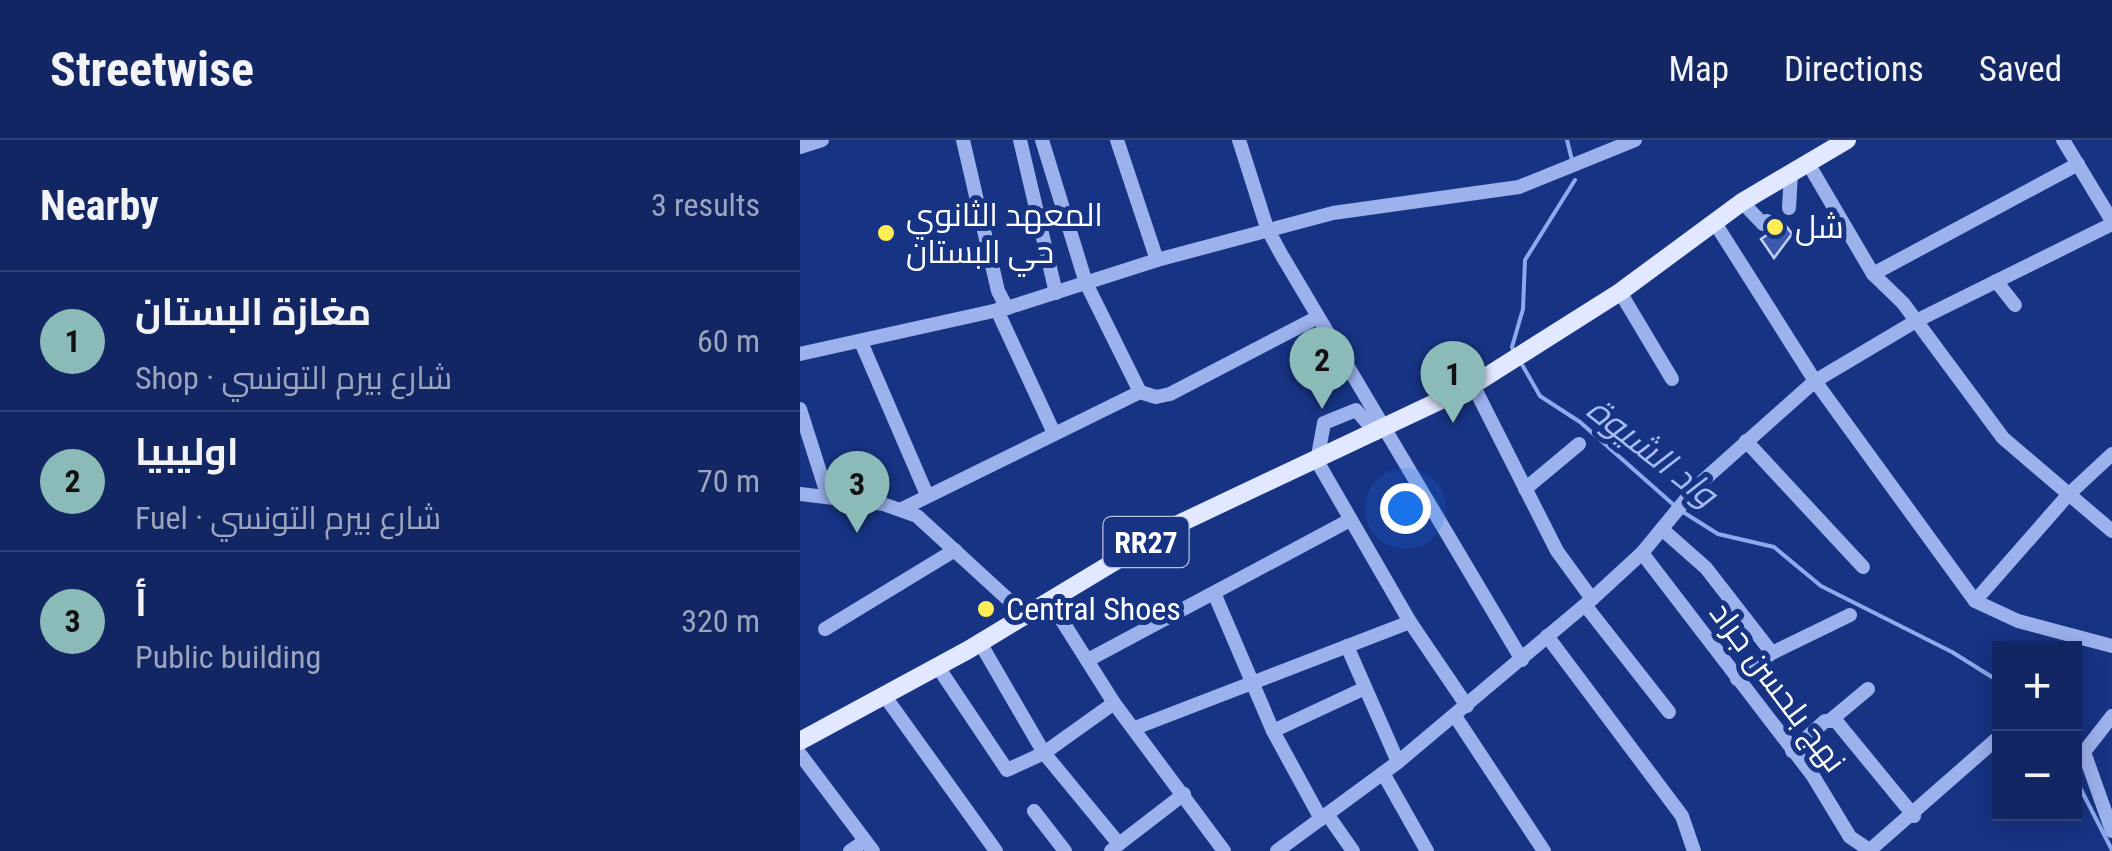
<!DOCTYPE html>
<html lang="en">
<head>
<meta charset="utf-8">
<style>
  :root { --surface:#112663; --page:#1e326c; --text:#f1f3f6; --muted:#9ca5be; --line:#304378; --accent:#8bbbb9 }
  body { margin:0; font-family:"Roboto Condensed",Cairo,sans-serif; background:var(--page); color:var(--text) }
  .controls { position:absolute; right:30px; bottom:30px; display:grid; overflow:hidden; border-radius:0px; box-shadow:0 5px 25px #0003 }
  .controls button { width:90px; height:90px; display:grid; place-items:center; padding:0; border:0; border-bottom:2px solid var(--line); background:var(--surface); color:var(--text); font:50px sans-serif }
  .you { position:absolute; left:605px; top:368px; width:35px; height:35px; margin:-25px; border:8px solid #fff; border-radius:50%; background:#1a73e8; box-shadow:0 0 0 15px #1a73e833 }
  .badge { display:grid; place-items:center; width:65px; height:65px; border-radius:50%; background:var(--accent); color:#111; font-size:32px; font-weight:700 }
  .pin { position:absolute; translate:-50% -82px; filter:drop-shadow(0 2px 5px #0008) }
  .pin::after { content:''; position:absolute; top:52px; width:35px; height:30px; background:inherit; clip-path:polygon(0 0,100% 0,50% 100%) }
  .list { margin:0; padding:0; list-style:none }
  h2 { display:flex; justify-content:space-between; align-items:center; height:130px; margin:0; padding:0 40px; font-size:42px }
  h2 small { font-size:32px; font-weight:400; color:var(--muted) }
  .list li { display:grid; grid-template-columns:65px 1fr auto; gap:30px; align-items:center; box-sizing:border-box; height:140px; padding:0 40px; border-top:2px solid var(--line) }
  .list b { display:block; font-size:38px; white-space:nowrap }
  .list p { margin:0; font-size:32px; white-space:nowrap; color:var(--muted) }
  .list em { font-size:32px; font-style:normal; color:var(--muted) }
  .map { position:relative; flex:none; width:1312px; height:711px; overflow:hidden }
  header { display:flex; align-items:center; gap:60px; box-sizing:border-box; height:140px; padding:0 50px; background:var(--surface); border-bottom:2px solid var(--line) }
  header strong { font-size:48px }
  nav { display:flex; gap:55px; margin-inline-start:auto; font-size:35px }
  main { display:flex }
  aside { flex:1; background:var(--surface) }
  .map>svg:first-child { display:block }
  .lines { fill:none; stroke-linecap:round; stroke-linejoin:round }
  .stream { stroke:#8eaaef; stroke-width:4 }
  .building { fill:#3b59ac; stroke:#c1d0f9; stroke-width:2.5 }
  .minor { stroke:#9cb2ed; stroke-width:14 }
  .major { stroke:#e1e8ff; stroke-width:18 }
  .poi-dot { fill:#ffed57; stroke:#173384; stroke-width:4 }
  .labels { text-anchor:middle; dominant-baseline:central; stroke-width:10; stroke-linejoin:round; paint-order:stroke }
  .shield { fill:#173384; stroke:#b9c2da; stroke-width:2.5 }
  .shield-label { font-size:30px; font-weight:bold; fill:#fff }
  .poi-label { font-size:32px; fill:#fff; stroke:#173384; text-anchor:start }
  .street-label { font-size:32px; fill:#fff; stroke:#173384 }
  .water-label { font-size:35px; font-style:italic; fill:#a7bcf4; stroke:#173384 }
</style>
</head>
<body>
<header>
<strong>Streetwise</strong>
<nav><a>Map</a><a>Directions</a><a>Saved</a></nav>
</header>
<main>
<aside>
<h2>Nearby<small>3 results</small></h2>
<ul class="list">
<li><span class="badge">1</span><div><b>مغازة البستان</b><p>Shop · شارع بيرم التونسي</p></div><em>60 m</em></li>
<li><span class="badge">2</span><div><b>اوليبيا</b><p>Fuel · شارع بيرم التونسي</p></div><em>70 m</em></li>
<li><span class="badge">3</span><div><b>أ</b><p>Public building</p></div><em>320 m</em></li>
</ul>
</aside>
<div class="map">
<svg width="1312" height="711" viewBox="0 0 1312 711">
  <rect width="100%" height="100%" fill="#173384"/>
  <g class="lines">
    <g class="stream">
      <polyline points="767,0 772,20"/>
      <polyline points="715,213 712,207 723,169 725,120 775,40"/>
      <polyline points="720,221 740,256 780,282 875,366"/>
      <polyline points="883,372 918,394 974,407 1021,446 1152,512 1200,542"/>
      <polyline points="1274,636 1312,710"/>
    </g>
  </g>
  <polygon class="building" points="984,83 992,94 974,118 961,99"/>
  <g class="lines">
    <g class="minor">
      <polyline points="163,0 198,151 207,168"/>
      <polyline points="220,0 256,153"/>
      <polyline points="242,0 286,143 340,252 356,257 370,254 518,177"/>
      <polyline points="317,0 357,120"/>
      <polyline points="439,0 467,88 481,114 722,520"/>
      <polyline points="1263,0 1312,81"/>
      <polyline points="0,7 22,0"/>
      <polyline points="1009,25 1073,134 1103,163 1203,298 1312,391"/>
      <polyline points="942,62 963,84 967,81"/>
      <polyline points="989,68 991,33"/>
      <polyline points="915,83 1015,241 1175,461 1218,481 1312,506"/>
      <polyline points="1073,134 1278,24"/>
      <polyline points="1196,141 1215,165"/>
      <polyline points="820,152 872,239"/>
      <polyline points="197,170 253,291"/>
      <polyline points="61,202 127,355"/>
      <polyline points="0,214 207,168 357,120 533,73 719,47 835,0"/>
      <polyline points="673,245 757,411 792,459"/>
      <polyline points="0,269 28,357"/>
      <polyline points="576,293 556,270 524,283 517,321 610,482 667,566"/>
      <polyline points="946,301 1063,427"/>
      <polyline points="725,349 779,304"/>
      <polyline points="0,354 83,364 117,376 225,475"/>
      <polyline points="102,369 340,252"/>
      <polyline points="863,390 906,428 972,513"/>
      <polyline points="842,413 1013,636 1050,697 1071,711"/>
      <polyline points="414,453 473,591 521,679"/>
      <polyline points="249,460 314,563 424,711"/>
      <polyline points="1175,461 1268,355 1312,314"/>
      <polyline points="785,465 869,572"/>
      <polyline points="25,489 155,410"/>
      <polyline points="747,496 882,676 894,711"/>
      <polyline points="179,501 244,613 319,704 311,711"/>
      <polyline points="547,506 598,622"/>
      <polyline points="288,520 550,380"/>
      <polyline points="138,527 207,630 244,613 314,563"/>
      <polyline points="937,539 972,513 1050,475"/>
      <polyline points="84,555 196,711"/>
      <polyline points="655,576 744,711"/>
      <polyline points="1312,576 1284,612 1312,691"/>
      <polyline points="1032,579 1068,549"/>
      <polyline points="335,588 610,482"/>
      <polyline points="473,591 563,549"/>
      <polyline points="992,611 1025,581 1036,581 1114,676"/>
      <polyline points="0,614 73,711"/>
      <polyline points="583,633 627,711"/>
      <polyline points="234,671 265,711"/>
      <polyline points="527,674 553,711"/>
      <polyline points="319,704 384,654"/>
      <polyline points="1070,710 1200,596"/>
      <polyline points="50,711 65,701"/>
      <polyline points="477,711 598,622 792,459 842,413 897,346 1015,241 1116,181 1312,84"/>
    </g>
    <polyline class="major" points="0,601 168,510 372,387 673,245 820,152 942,62 1047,0"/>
  </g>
  <g class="poi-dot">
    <circle cx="975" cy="87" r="10"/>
    <circle cx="86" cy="93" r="10"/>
    <circle cx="186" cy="469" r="10"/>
  </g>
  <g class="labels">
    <rect class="shield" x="303.5" y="377" width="85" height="50" rx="8"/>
    <g class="shield-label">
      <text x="346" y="402">RR27</text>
    </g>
    <g class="poi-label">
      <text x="106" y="75">المعهد الثانوي<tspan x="106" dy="37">حي البستان</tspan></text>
      <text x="995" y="87">شل</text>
      <text x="206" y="469">Central Shoes</text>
    </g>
    <g class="street-label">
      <text transform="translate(978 547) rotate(53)">نهج بلحسن جراد</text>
    </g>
    <g class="water-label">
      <text transform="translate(852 312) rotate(38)">واد الشيوة</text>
    </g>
  </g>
</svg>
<div class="controls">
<button>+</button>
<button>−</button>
</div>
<div class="you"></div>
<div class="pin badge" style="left:653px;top:283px">1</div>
<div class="pin badge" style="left:522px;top:269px">2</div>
<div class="pin badge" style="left:57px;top:393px">3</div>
</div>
</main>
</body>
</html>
